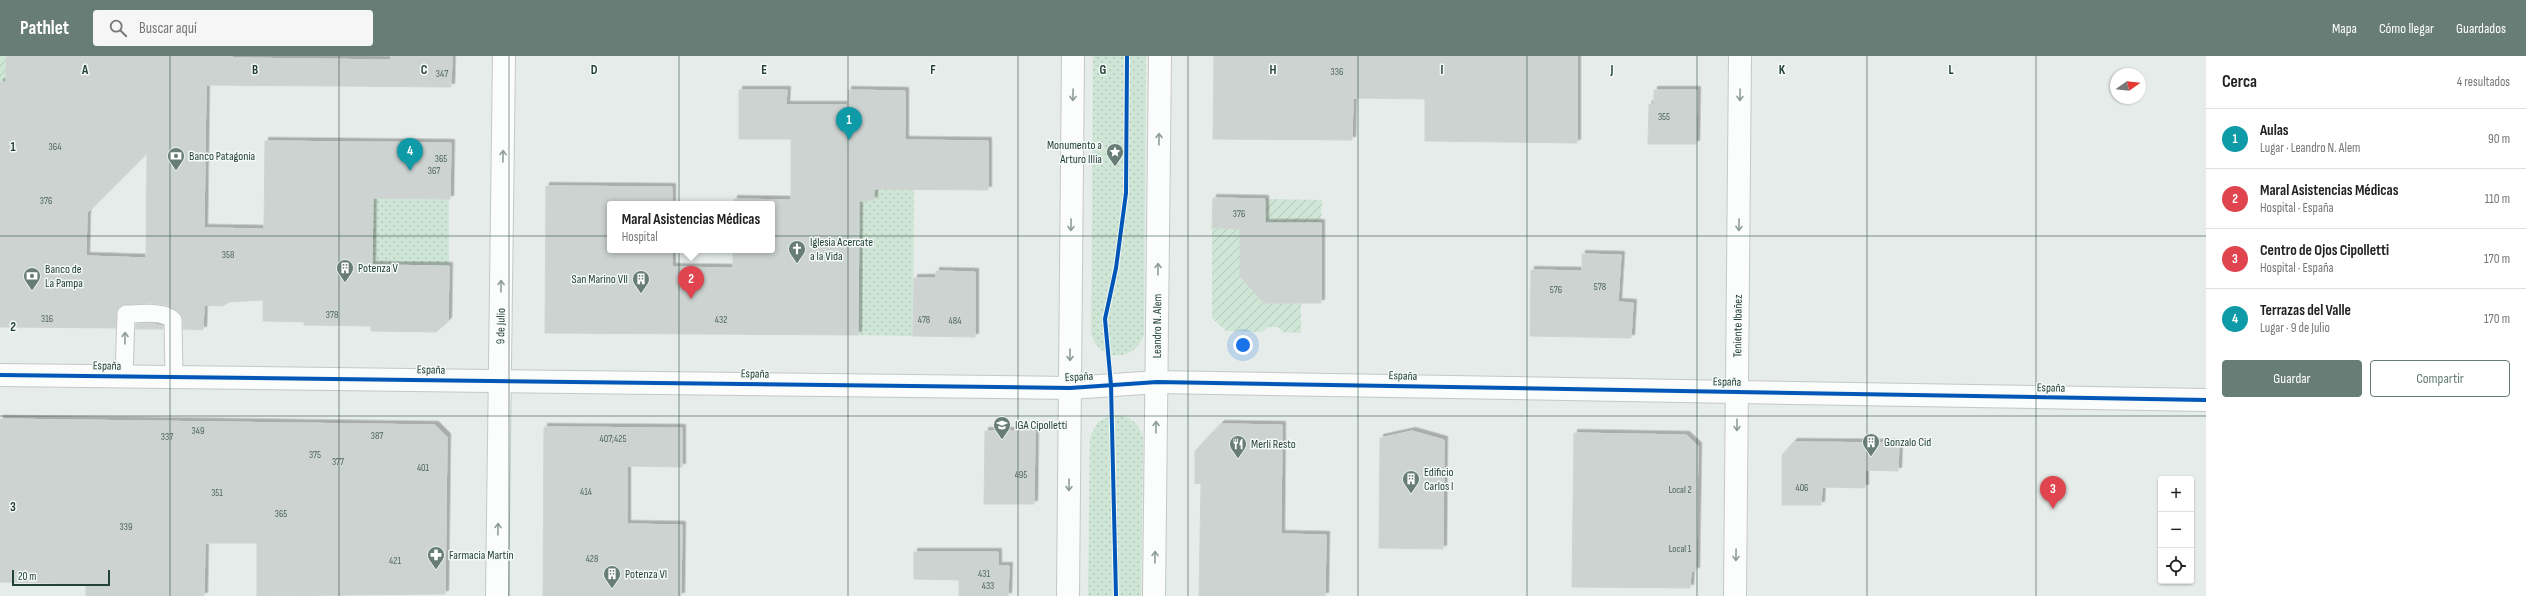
<!DOCTYPE html>
<html lang="es">
<head>
<meta charset="utf-8">
<style>
  :root { --surface:#fff; --page:#f6f6f6; --text:#222; --muted:#767676; --line:#e0e0e0; --accent:#677d76 }
  body { margin:0; font-family:"Sofia Sans Condensed",sans-serif; background:var(--page); color:var(--text) }
  .controls { position:absolute; right:12px; bottom:12px; display:grid; overflow:hidden; border-radius:4px; box-shadow:0 1px 3px #0004 }
  .controls button { width:36px; height:36px; display:grid; place-items:center; padding:0; border:0; border-bottom:1px solid var(--line); background:var(--surface); color:var(--text); font:20px sans-serif }
  .compass { position:absolute; left:2110px; top:12px; width:36px; height:36px; border-radius:50%; background:var(--surface); box-shadow:0 1px 3px #0004; rotate:76deg }
  .scale { position:absolute; left:12px; bottom:10px; width:98px; box-sizing:border-box; padding-left:4px; border:2px solid #234138; border-top:0; font-size:11px; line-height:14px; white-space:nowrap; color:#234138; -webkit-text-stroke:3px #f5faf8; paint-order:stroke }
  .you { position:absolute; left:1243px; top:289px; width:14px; height:14px; margin:-10px; border:3px solid #fff; border-radius:50%; background:#1a73e8; box-shadow:0 0 0 6px #1a73e833 }
  .badge { display:grid; place-items:center; width:26px; height:26px; border-radius:50%; background:var(--accent); color:#fff; font-size:13px; font-weight:700 }
  .pin { position:absolute; translate:-50% -33px; filter:drop-shadow(0 1px 2px #0008) }
  .pin::after { content:''; position:absolute; top:21px; width:14px; height:12px; background:inherit; clip-path:polygon(0 0,100% 0,50% 100%) }
  .popup { position:absolute; left:607px; top:145px; width:168px; height:52px; box-sizing:border-box; display:grid; place-content:center; border-radius:4px; background:var(--surface); filter:drop-shadow(0 1px 3px #0005); font-size:13px; white-space:nowrap; color:var(--muted) }
  .popup b { font-size:15px; color:var(--text) }
  .popup::after { content:''; position:absolute; left:50%; top:100%; margin-left:-8px; border:8px solid transparent; border-top-color:var(--surface) }
  .list { margin:0; padding:0; list-style:none }
  h2 { display:flex; justify-content:space-between; align-items:center; height:52px; margin:0; padding:0 16px; font-size:17px }
  h2 small { font-size:13px; font-weight:400; color:var(--muted) }
  .list li { display:grid; grid-template-columns:26px 1fr auto; gap:12px; align-items:center; box-sizing:border-box; height:60px; padding:0 16px; border-top:1px solid var(--line) }
  .list b { display:block; font-size:15px; white-space:nowrap }
  .list p { margin:0; font-size:13px; white-space:nowrap; color:var(--muted) }
  .list em { font-size:13px; font-style:normal; color:var(--muted) }
  .actions { display:flex; gap:8px; padding:12px 16px }
  .actions a { flex:1; padding:9px 0; border:1px solid var(--accent); border-radius:4px; text-align:center; font-size:14px; color:var(--accent) }
  .actions .main { background:var(--accent); color:#fff }
  .icon { flex:none; width:22px; height:22px; fill:none; stroke:currentColor; stroke-width:2; stroke-linecap:round; stroke-linejoin:round }
  .map { position:relative; flex:none; width:2206px; height:540px; overflow:hidden }
  header { display:flex; align-items:center; gap:24px; box-sizing:border-box; height:56px; padding:0 20px; background:var(--accent); color:#fff }
  header strong { font-size:19px }
  nav { display:flex; gap:22px; margin-inline-start:auto; font-size:14px }
  .search { width:280px; height:36px; background:var(--page); display:flex; align-items:center; gap:10px; box-sizing:border-box; padding:0 14px; border-radius:4px; color:var(--muted); font-size:15px }
  main { display:flex }
  aside { flex:1; background:var(--surface) }
  .map>svg:first-child { display:block }
  .grass { fill:url(#grass-dots) }
  .garden { fill:url(#garden-furrows) }
  .building { fill:#cdd3d0; stroke:#cfd5d2; fill-rule:evenodd; filter:url(#shadow) }
  .lines { fill:none; stroke-linecap:round; stroke-linejoin:round }
  .lane-casing { stroke:#c3c9c6; stroke-width:19 }
  .street-casing { stroke:#c3c9c6; stroke-width:24 }
  .secondary-casing { stroke:#c2c9c6; stroke-width:24 }
  .lane { stroke:#fbfcfc; stroke-width:17 }
  .street { stroke:#fbfcfc; stroke-width:22 }
  .secondary { stroke:#fbfcfc; stroke-width:22 }
  .cycleway-casing { stroke:#f5faf8; stroke-width:6 }
  .cycleway { stroke:#0057b8; stroke-width:4 }
  .oneway { stroke:#8f9e9a }
  .grid { fill:none; stroke:#234138; stroke-width:1; stroke-opacity:0.55 }
  .labels { text-anchor:middle; dominant-baseline:central; stroke-width:3; stroke-linejoin:round; paint-order:stroke }
  .number-label { font-size:10px; fill:#4e665f }
  .poi-label { font-size:12px; fill:#234138; stroke:#f5faf8; text-anchor:start }
  .street-label { font-size:12px; fill:#234138; stroke:#f5faf8 }
  .grid-label { font-size:13px; text-anchor:middle; font-weight:bold; fill:#234138; stroke:#f5faf8; stroke-width:3; stroke-linejoin:round; paint-order:stroke }
</style>
</head>
<body>
<header>
<strong>Pathlet</strong>
<div class="search"><svg class="icon" aria-label="search" viewBox="0 0 24 24"><circle cx="10" cy="10" r="6"/><path d="M15 15l6 6"/></svg>Buscar aquí</div>
<nav><a>Mapa</a><a>Cómo llegar</a><a>Guardados</a></nav>
</header>
<main>
<div class="map">
<svg width="2206" height="540" viewBox="0 0 2206 540">
  <defs>
    <pattern id="grass-dots" width="8" height="8" patternUnits="userSpaceOnUse"><rect width="8" height="8" fill="#cfe5d5"/><path d="M2 2h.1M6 6h.1" fill="none" stroke="#b1c6b8" stroke-width="1.8" stroke-linecap="round"/></pattern>
    <pattern id="garden-furrows" width="10" height="10" patternUnits="userSpaceOnUse"><rect width="10" height="10" fill="#cfe5d5"/><path d="M-1 1l2-2M0 10L10 0M9 11l2-2" fill="none" stroke="#b1c6b8"/></pattern>
    <filter id="shadow"><feDropShadow dx="3.5" dy="-3.5" stdDeviation="0" flood-color="#0004"/></filter>
  </defs>
  <rect width="100%" height="100%" fill="#e6ece9"/>
  <g class="grass">
    <path d="M1093 0H1146L1144 278C1136 307 1098 306 1091 277Z"/>
    <polygon points="874,133 914,133 913,280 858,279 859,144 874,144"/>
    <polygon points="373,142 449,143 449,210 372,209"/>
    <path d="M1112 359C1128 358 1139 366 1143 381L1141 540H1088L1090 381 1098 366Z"/>
  </g>
  <g class="garden">
    <rect x="0" y="0" width="6" height="26"/>
    <polygon points="1265,143 1322,144 1321,167 1306,168 1265,186"/>
    <polygon points="1212,172 1240,173 1240,220 1265,247 1301,247 1301,277 1283,276 1278,271 1268,271 1262,276 1226,275 1212,262"/>
  </g>
  <g class="building">
    <path d="M6 0H232V2L391 4V0H452L451 31 206 29 204 172 264 173 265 85 451 87 450 143 373 142 372 209 449 210 448 265 436 276 371 275V270L304 269V266L263 265V244L229 246 223 250 204 249 203 274 183 273V263L179 256 166 249 150 247 121 250 116 257V272L0 271V26H6ZM147 97 146 202 86 200 87 157Z"/>
    <polygon points="1214,0 1577,0 1577,87 1425,85 1425,43 1353,42 1352,84 1213,83"/>
    <polygon points="739,34 787,34 786,49 848,49 848,34 905,35 905,84 988,85 988,134 874,133 874,144 859,145 858,279 545,277 546,130 672,131 672,148 610,148 610,194 672,194 672,211 733,212 733,194 772,194 772,148 734,148 734,143 791,144 791,83 739,83"/>
    <polygon points="1654,34 1697,34 1696,88 1648,88 1649,48 1654,49"/>
    <polygon points="1213,142 1265,143 1265,167 1321,167 1321,247 1264,247 1240,220 1240,173 1212,172"/>
    <polygon points="1582,198 1621,199 1618,246 1633,247 1631,282 1530,280 1531,214 1582,215"/>
    <polygon points="936,215 975,216 975,281 913,280 914,222 936,222"/>
    <polygon points="150,267 163,270 163,273 136,273 136,268"/>
    <polygon points="0,363 435,369 447,381 445,538 257,540 257,487 205,487 204,540 86,540 86,528 0,526"/>
    <polygon points="1221,368 1282,369 1281,478 1326,479 1325,540 1199,540 1201,427 1195,428 1195,395"/>
    <polygon points="544,371 682,372 682,411 627,410 627,468 682,469 681,540 543,540"/>
    <polygon points="985,375 1035,375 1034,448 984,448"/>
    <polygon points="1412,375 1444,384 1443,493 1379,492 1380,382"/>
    <polygon points="1574,377 1686,379 1698,390 1696,515 1691,515 1690,532 1572,531"/>
    <polygon points="1794,386 1899,387 1898,415 1865,414 1865,432 1822,431 1821,449 1782,449 1782,399"/>
    <polygon points="914,496 998,496 998,510 1009,510 1008,540 959,540 959,524 914,523"/>
  </g>
  <g class="lines">
    <defs>
      <path id="lane" d="M124 321 126 258C139 258 162 254 173 264L174 321"/>
      <g id="street">
        <polyline points="0,319 1070,332 1157,326 2206,344"/>
        <path id="s1" d="M497 540 504 0"/>
        <path id="s2" d="M1735 540 1740 0"/>
      </g>
      <g id="secondary">
        <polyline points="1068,540 1073,0"/>
        <path id="s3" d="M1154 540 1160 0"/>
      </g>
    </defs>
    <use href="#lane" class="lane-casing"/>
    <use href="#street" class="street-casing"/>
    <use href="#secondary" class="secondary-casing"/>
    <use href="#lane" class="lane"/>
    <use href="#street" class="street"/>
    <use href="#secondary" class="secondary"/>
    <defs>
      <g id="cycleway">
        <polyline points="0,319 1070,332 1157,326 2206,344"/>
        <polyline points="1116,540 1111,329 1105,263 1116,212 1126,137 1127,0"/>
      </g>
    </defs>
    <use href="#cycleway" class="cycleway-casing"/>
    <use href="#cycleway" class="cycleway"/>
  </g>
  <defs><path id="oneway-shaft" d="M-6 0H5M1.5-3L5.5 0L1.5 3" fill="none" stroke-width="1.6" stroke-linecap="round" stroke-linejoin="round"/></defs>
  <g class="oneway">
    <use href="#oneway-shaft" transform="translate(1073 39) rotate(91)"/>
    <use href="#oneway-shaft" transform="translate(1740 39) rotate(91)"/>
    <use href="#oneway-shaft" transform="translate(1159 83) rotate(-89)"/>
    <use href="#oneway-shaft" transform="translate(503 100) rotate(-89)"/>
    <use href="#oneway-shaft" transform="translate(1071 169) rotate(91)"/>
    <use href="#oneway-shaft" transform="translate(1739 169) rotate(91)"/>
    <use href="#oneway-shaft" transform="translate(1158 213) rotate(-89)"/>
    <use href="#oneway-shaft" transform="translate(501 230) rotate(-89)"/>
    <use href="#oneway-shaft" transform="translate(125 282) rotate(-89)"/>
    <use href="#oneway-shaft" transform="translate(1070 299) rotate(90)"/>
    <use href="#oneway-shaft" transform="translate(1737 369) rotate(91)"/>
    <use href="#oneway-shaft" transform="translate(1156 371) rotate(-89)"/>
    <use href="#oneway-shaft" transform="translate(1069 429) rotate(91)"/>
    <use href="#oneway-shaft" transform="translate(498 473) rotate(-89)"/>
    <use href="#oneway-shaft" transform="translate(1736 499) rotate(91)"/>
    <use href="#oneway-shaft" transform="translate(1155 501) rotate(-89)"/>
  </g>
  <path class="grid" d="M170 0V540M339 0V540M509 0V540M679 0V540M848 0V540M1018 0V540M1188 0V540M1358 0V540M1527 0V540M1697 0V540M1867 0V540M2036 0V540M0 180H2206M0 360H2206"/>
  <defs>
    <symbol id="sight-pin" viewBox="-11 -11 22 30"><path d="M0 17L-7.5 6A9.5 9.5 0 1 1 7.5 6Z" fill="#677d76" stroke="#f5faf8"/><path d="M0-6L1.8-2.2L6-1.7L2.9 1.2L3.7 5.4L0 3.3L-3.7 5.4L-2.9 1.2L-6-1.7L-1.8-2.2Z" fill="#fff"/></symbol>
    <symbol id="bank-pin" viewBox="-11 -11 22 30"><path d="M0 17L-7.5 6A9.5 9.5 0 1 1 7.5 6Z" fill="#677d76" stroke="#f5faf8"/><path d="M-6-4H6V4H-6ZM0-2.3a2.3 2.3 0 1 0 0 4.6a2.3 2.3 0 1 0 0-4.6Z" fill="#fff"/></symbol>
    <symbol id="church-pin" viewBox="-11 -11 22 30"><path d="M0 17L-7.5 6A9.5 9.5 0 1 1 7.5 6Z" fill="#677d76" stroke="#f5faf8"/><path d="M-1.2-6h2.4v3.5h3.3v2.4h-3.3V6h-2.4V-.1h-3.3v-2.4h3.3Z" fill="#fff"/></symbol>
    <symbol id="building-pin" viewBox="-11 -11 22 30"><path d="M0 17L-7.5 6A9.5 9.5 0 1 1 7.5 6Z" fill="#677d76" stroke="#f5faf8"/><path d="M-4-6H4V6H1V3H-1V6H-4ZM-2.5-4.3h1.7v1.8h-1.7ZM.8-4.3h1.7v1.8H.8ZM-2.5-1h1.7V.8h-1.7ZM.8-1h1.7V.8H.8Z" fill="#fff"/></symbol>
    <symbol id="university-pin" viewBox="-11 -11 22 30"><path d="M0 17L-7.5 6A9.5 9.5 0 1 1 7.5 6Z" fill="#677d76" stroke="#f5faf8"/><path d="M0-5L7-2L0 1L-7-2ZM-4 1L0 2.5L4 1V4Q0 6-4 4Z" fill="#fff"/></symbol>
    <symbol id="restaurant-pin" viewBox="-11 -11 22 30"><path d="M0 17L-7.5 6A9.5 9.5 0 1 1 7.5 6Z" fill="#677d76" stroke="#f5faf8"/><path d="M-5-6h1v4h1v-4h1v4h1v-4h1v5L-1.5 .5V6h-2V.5L-5-1ZM5-6V6H3V1.5H1.5Q1.5-4 5-6Z" fill="#fff"/></symbol>
    <symbol id="pharmacy-pin" viewBox="-11 -11 22 30"><path d="M0 17L-7.5 6A9.5 9.5 0 1 1 7.5 6Z" fill="#677d76" stroke="#f5faf8"/><path d="M-2-6h4v4h4v4h-4v4h-4v-4h-4v-4h4Z" fill="#fff"/></symbol>
  </defs>
  <g fill-rule="evenodd">
    <use href="#sight-pin" x="1105" y="86" width="20" height="27"/>
    <use href="#bank-pin" x="166" y="90" width="20" height="27"/>
    <use href="#church-pin" x="787" y="183" width="20" height="27"/>
    <use href="#building-pin" x="335" y="202" width="20" height="27"/>
    <use href="#bank-pin" x="22" y="210" width="20" height="27"/>
    <use href="#building-pin" x="631" y="213" width="20" height="27"/>
    <use href="#university-pin" x="992" y="359" width="20" height="27"/>
    <use href="#building-pin" x="1861" y="376" width="20" height="27"/>
    <use href="#restaurant-pin" x="1228" y="378" width="20" height="27"/>
    <use href="#building-pin" x="1401" y="413" width="20" height="27"/>
    <use href="#pharmacy-pin" x="426" y="489" width="20" height="27"/>
    <use href="#building-pin" x="602" y="508" width="20" height="27"/>
  </g>
  <g class="labels">
    <g class="number-label">
      <text x="1337" y="16">336</text>
      <text x="442" y="18">347</text>
      <text x="1664" y="61">355</text>
      <text x="55" y="91">364</text>
      <text x="441" y="103">365</text>
      <text x="434" y="115">367</text>
      <text x="46" y="145">376</text>
      <text x="1239" y="158">376</text>
      <text x="228" y="199">358</text>
      <text x="1600" y="231">578</text>
      <text x="1556" y="234">576</text>
      <text x="332" y="259">378</text>
      <text x="47" y="263">316</text>
      <text x="721" y="264">432</text>
      <text x="924" y="264">478</text>
      <text x="955" y="265">484</text>
      <text x="198" y="375">349</text>
      <text x="377" y="380">387</text>
      <text x="167" y="381">337</text>
      <text x="613" y="383">407;425</text>
      <text x="315" y="399">375</text>
      <text x="338" y="406">377</text>
      <text x="423" y="412">401</text>
      <text x="1021" y="419">495</text>
      <text x="1802" y="432">406</text>
      <text x="1680" y="434">Local 2</text>
      <text x="586" y="436">414</text>
      <text x="217" y="437">351</text>
      <text x="281" y="458">365</text>
      <text x="126" y="471">339</text>
      <text x="1680" y="493">Local 1</text>
      <text x="592" y="503">428</text>
      <text x="395" y="505">421</text>
      <text x="984" y="518">431</text>
      <text x="988" y="530">433</text>
    </g>
    <g class="poi-label">
      <text x="1102" y="89" text-anchor="end">Monumento a<tspan x="1102" dy="14">Arturo Illia</tspan></text>
      <text x="189" y="100">Banco Patagonia</text>
      <text x="810" y="186">Iglesia Acercate<tspan x="810" dy="14">a la Vida</tspan></text>
      <text x="358" y="212">Potenza V</text>
      <text x="45" y="213">Banco de<tspan x="45" dy="14">La Pampa</tspan></text>
      <text x="628" y="223" text-anchor="end">San Marino VII</text>
      <text x="1015" y="369">IGA Cipolletti</text>
      <text x="1884" y="386">Gonzalo Cid</text>
      <text x="1251" y="388">Merlí Resto</text>
      <text x="1424" y="416">Edificio<tspan x="1424" dy="14">Carlos I</tspan></text>
      <text x="449" y="499">Farmacia Martín</text>
      <text x="625" y="518">Potenza VI</text>
    </g>
    <g class="street-label">
      <text stroke="none"><textPath href="#s1" startOffset="270">9 de Julio</textPath></text>
      <text stroke="none"><textPath href="#s3" startOffset="270">Leandro N. Alem</textPath></text>
      <text stroke="none"><textPath href="#s2" startOffset="270">Teniente Ibañez</textPath></text>
      <text transform="translate(107 310) rotate(1)">España</text>
      <text transform="translate(431 314) rotate(1)">España</text>
      <text transform="translate(755 318) rotate(1)">España</text>
      <text transform="translate(1403 320) rotate(2)">España</text>
      <text transform="translate(1079 321) rotate(-3)">España</text>
      <text transform="translate(1727 326) rotate(1)">España</text>
      <text transform="translate(2051 332) rotate(1)">España</text>
    </g>
  </g>
  <g class="grid-label">
    <text x="85" y="18">A</text>
    <text x="255" y="18">B</text>
    <text x="424" y="18">C</text>
    <text x="594" y="18">D</text>
    <text x="764" y="18">E</text>
    <text x="933" y="18">F</text>
    <text x="1103" y="18">G</text>
    <text x="1273" y="18">H</text>
    <text x="1442" y="18">I</text>
    <text x="1612" y="18">J</text>
    <text x="1782" y="18">K</text>
    <text x="1951" y="18">L</text>
    <text x="13" y="95">1</text>
    <text x="13" y="275">2</text>
    <text x="13" y="455">3</text>
  </g>
</svg>
<div class="controls">
<button>+</button>
<button>−</button>
<button><svg class="icon" aria-label="locate" viewBox="0 0 24 24"><circle cx="12" cy="12" r="6"/><path d="M12 2v4M12 18v4M2 12h4M18 12h4"/></svg></button>
</div>
<svg class="compass" viewBox="-18 -18 36 36"><path d="M0-13l5 13h-10z" fill="#e53935"/><path d="M0 13l5-13h-10z" fill="#767676"/></svg>
<div class="scale">20 m</div>
<div class="you"></div>
<div class="pin badge" style="left:849px;top:84px;background:#0f9aa8">1</div>
<div class="pin badge" style="left:691px;top:243px;background:#e0444e">2</div>
<div class="popup"><b>Maral Asistencias Médicas</b>Hospital</div>
<div class="pin badge" style="left:2053px;top:453px;background:#e0444e">3</div>
<div class="pin badge" style="left:410px;top:115px;background:#0f9aa8">4</div>
</div>
<aside>
<h2>Cerca<small>4 resultados</small></h2>
<ul class="list">
<li><span class="badge" style="background:#0f9aa8">1</span><div><b>Aulas</b><p>Lugar · Leandro N. Alem</p></div><em>90 m</em></li>
<li><span class="badge" style="background:#e0444e">2</span><div><b>Maral Asistencias Médicas</b><p>Hospital · España</p></div><em>110 m</em></li>
<li><span class="badge" style="background:#e0444e">3</span><div><b>Centro de Ojos Cipolletti</b><p>Hospital · España</p></div><em>170 m</em></li>
<li><span class="badge" style="background:#0f9aa8">4</span><div><b>Terrazas del Valle</b><p>Lugar · 9 de Julio</p></div><em>170 m</em></li>
</ul>
<div class="actions"><a class="main">Guardar</a><a>Compartir</a></div>
</aside>
</main>
</body>
</html>
